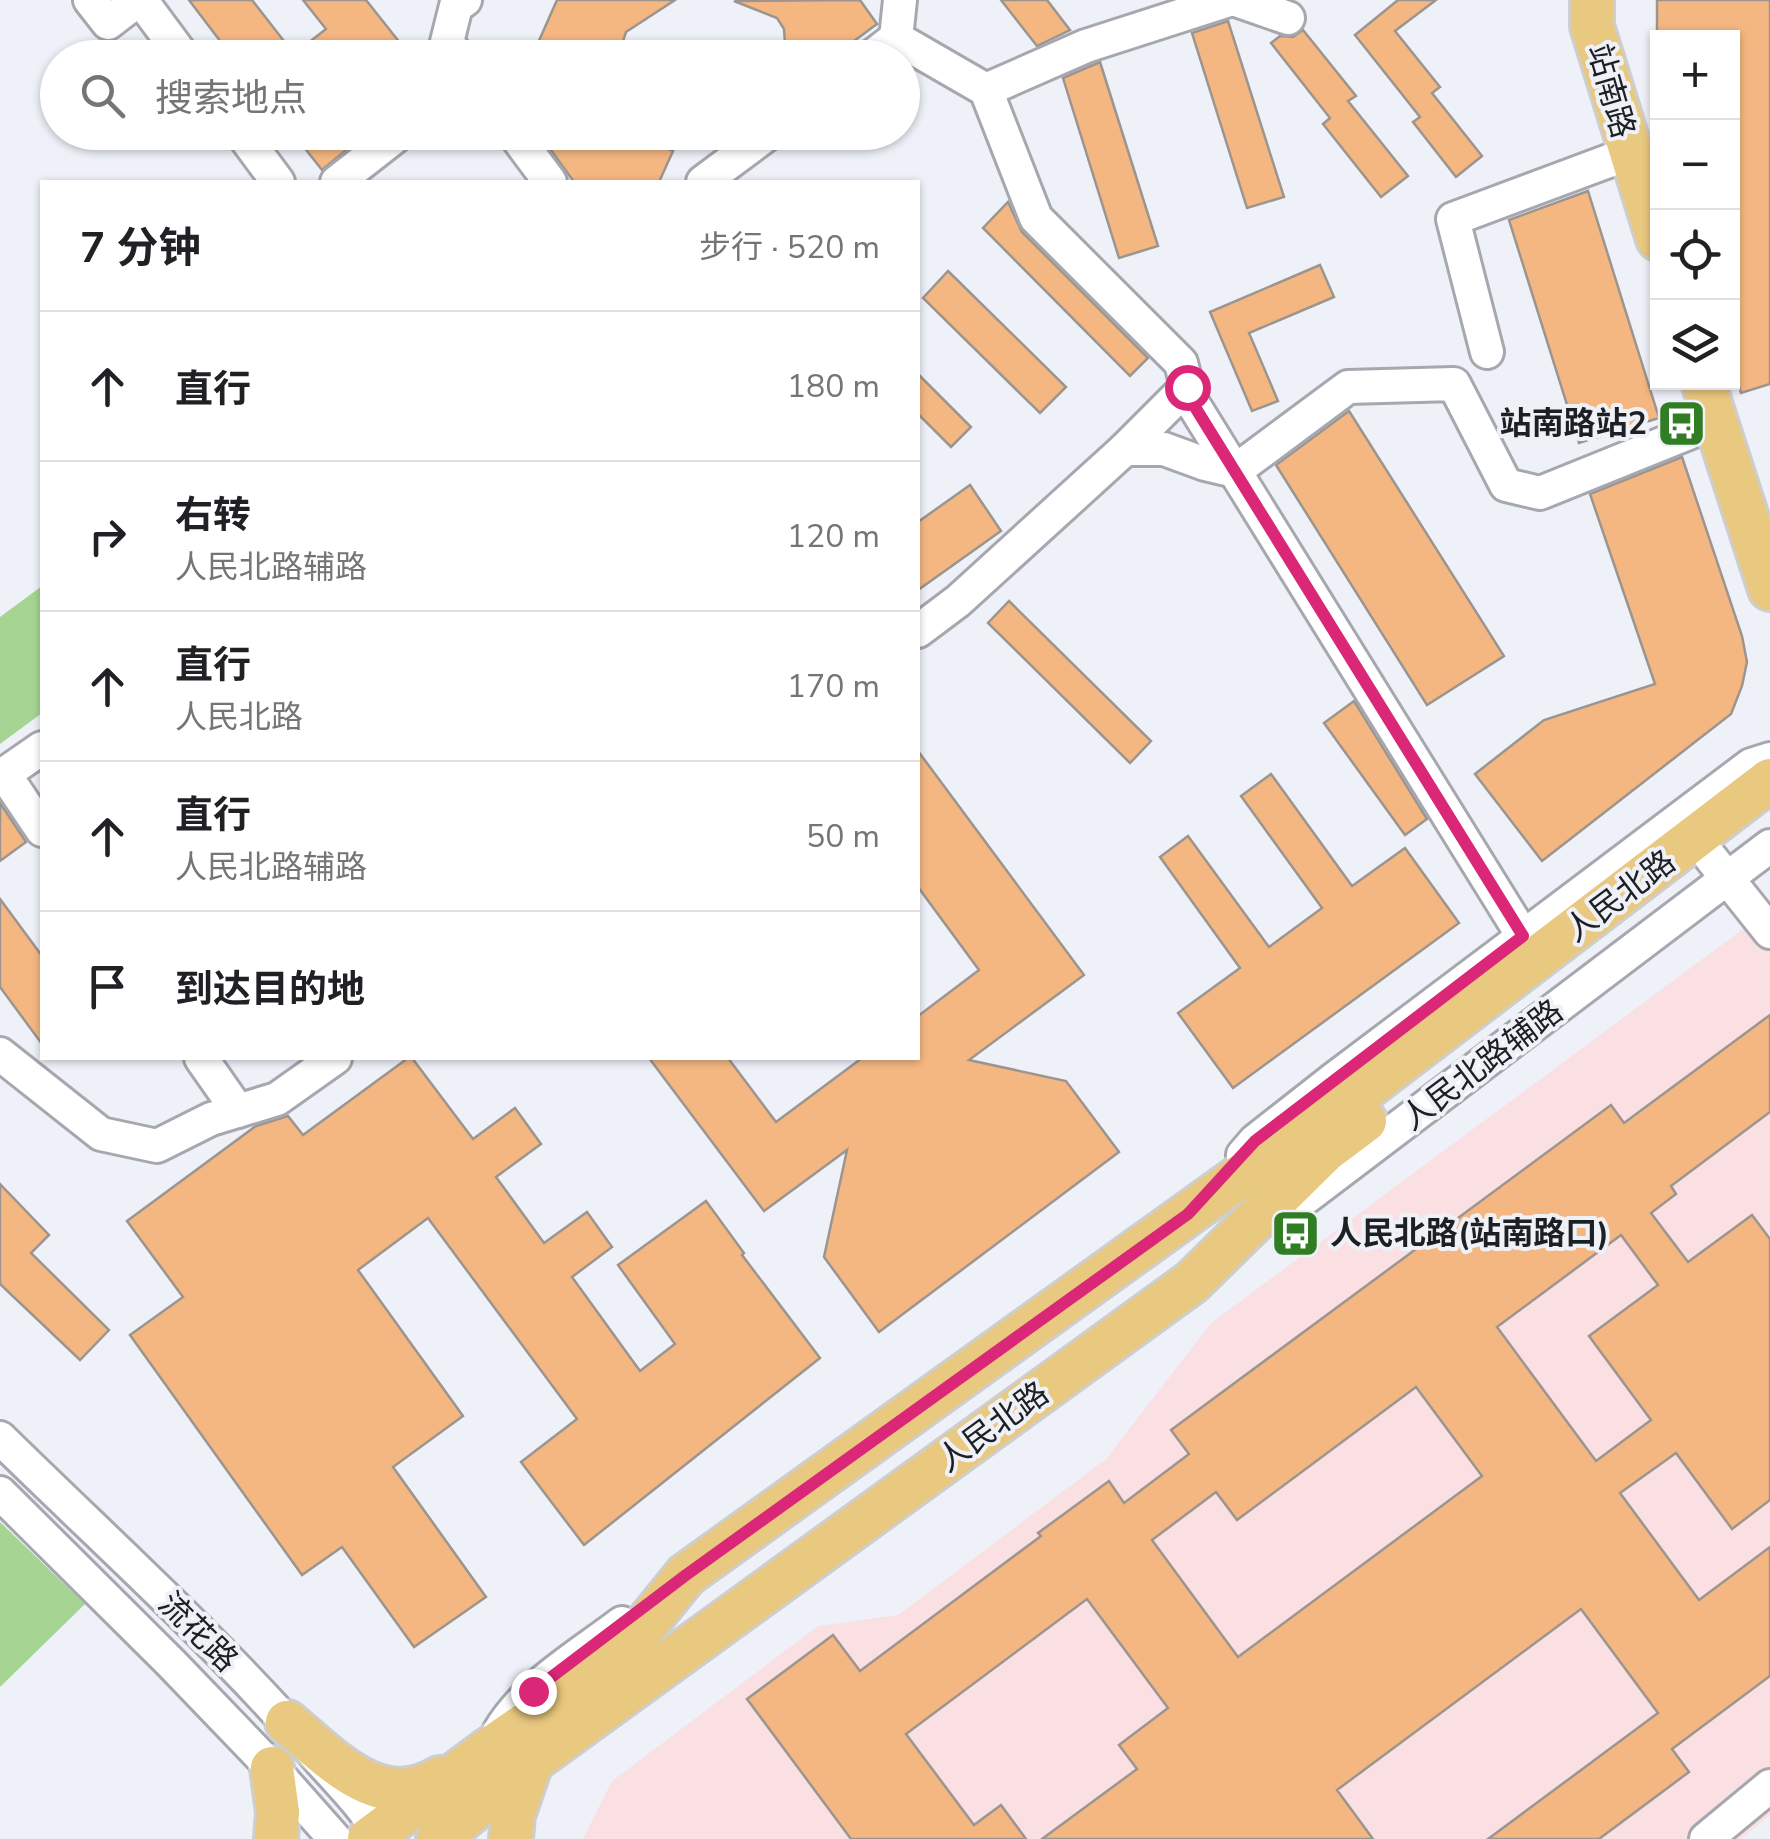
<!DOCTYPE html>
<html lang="zh">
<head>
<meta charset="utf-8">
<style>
  :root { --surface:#fff; --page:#f2f2f2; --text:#202124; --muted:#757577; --line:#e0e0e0 }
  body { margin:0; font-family:"Nunito Sans","Noto Sans SC",sans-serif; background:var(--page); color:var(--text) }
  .controls { position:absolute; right:30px; top:30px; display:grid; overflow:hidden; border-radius:0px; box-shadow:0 2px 8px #0004 }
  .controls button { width:90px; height:90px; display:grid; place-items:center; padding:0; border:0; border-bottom:2px solid var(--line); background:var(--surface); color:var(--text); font:50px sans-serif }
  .stop { position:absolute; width:30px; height:30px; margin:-22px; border:8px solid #db2777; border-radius:50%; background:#fff }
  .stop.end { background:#db2777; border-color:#fff; box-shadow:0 2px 10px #0008 }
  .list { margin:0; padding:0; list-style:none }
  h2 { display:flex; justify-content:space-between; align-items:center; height:130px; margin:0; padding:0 40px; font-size:42px }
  h2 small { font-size:32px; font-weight:400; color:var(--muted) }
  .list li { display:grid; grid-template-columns:65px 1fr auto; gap:30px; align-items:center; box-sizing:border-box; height:150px; padding:0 40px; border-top:2px solid var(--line) }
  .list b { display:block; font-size:38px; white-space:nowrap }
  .list p { margin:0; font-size:32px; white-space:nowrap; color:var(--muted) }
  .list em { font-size:32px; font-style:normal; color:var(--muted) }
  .icon { flex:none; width:55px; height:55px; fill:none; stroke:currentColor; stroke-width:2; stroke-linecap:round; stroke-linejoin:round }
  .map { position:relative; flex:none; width:1770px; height:1839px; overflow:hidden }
  .search { position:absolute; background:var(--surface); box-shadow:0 2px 8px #0004; left:40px; top:40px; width:880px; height:110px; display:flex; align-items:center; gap:25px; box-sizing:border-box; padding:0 35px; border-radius:55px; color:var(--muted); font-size:38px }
  .panel { position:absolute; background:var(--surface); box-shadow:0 2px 8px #0004; left:40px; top:180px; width:880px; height:880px; border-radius:0px }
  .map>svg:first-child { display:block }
  .commercial { fill:#fae0e3 }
  .park { fill:#a6d593 }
  .building { fill:#f5b782; stroke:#9c958f; stroke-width:2.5; fill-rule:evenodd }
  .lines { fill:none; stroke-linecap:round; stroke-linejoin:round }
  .minor-casing { stroke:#a6a7af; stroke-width:38 }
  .major-casing { stroke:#cecece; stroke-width:48 }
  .minor { stroke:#fff; stroke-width:32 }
  .major { stroke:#e9c87f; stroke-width:42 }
  .route { stroke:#db2777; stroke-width:12 }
  .labels { text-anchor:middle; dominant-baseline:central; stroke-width:8; stroke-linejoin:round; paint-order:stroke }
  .street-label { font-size:32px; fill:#1e1f22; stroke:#eff1f9 }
  .poi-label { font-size:32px; font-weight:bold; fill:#1e1f22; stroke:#eff1f9; text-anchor:end }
</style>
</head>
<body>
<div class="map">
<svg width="1770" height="1839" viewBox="0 0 1770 1839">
  <rect width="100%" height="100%" fill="#eff1f9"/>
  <polygon class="commercial" points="1770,909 1770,1815 1741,1839 583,1839 612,1781 818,1626 898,1615 1106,1459 1211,1323"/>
  <g class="park">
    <polygon points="42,586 42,713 0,744 0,617"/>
    <polygon points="0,1522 85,1604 0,1687"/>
  </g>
  <g class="building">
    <polygon points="189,0 252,0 294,54 326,29 303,0 366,0 412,58 233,58"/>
    <polygon points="557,0 675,0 626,32 621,47 622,58 546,58 534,52"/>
    <polygon points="860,0 877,24 831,58 786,58 784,29 777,18 734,1"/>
    <polygon points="1001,0 1047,0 1070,30 1037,46"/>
    <polygon points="1398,0 1436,0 1395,31 1440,87 1432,93 1482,156 1456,177 1413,122 1420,117 1355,35"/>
    <polygon points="1657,0 1770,0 1770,384 1741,393 1732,366 1732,38 1657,38"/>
    <polygon points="1228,21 1284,197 1247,208 1192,33"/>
    <polygon points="1303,30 1356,96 1348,101 1408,176 1381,197 1323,124 1330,118 1271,43 1280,36 1293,37"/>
    <polygon points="1100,62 1158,246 1119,258 1063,78"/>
    <polygon points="292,132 368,132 322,170"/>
    <polygon points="538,132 631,132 673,151 659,182 574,182"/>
    <polygon points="1588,191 1659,418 1579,443 1509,220"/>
    <polygon points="1008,202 1022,232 1148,358 1130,376 983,228"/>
    <polygon points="1320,265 1334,297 1249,333 1278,401 1252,411 1210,312"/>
    <polygon points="948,271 1066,387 1040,413 923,298"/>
    <polygon points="918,374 971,427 951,447 918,414"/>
    <polygon points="1349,411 1504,656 1427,705 1276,465"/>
    <polygon points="1682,457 1742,636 1747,662 1742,686 1731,714 1542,861 1475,774 1544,720 1655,684 1590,494"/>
    <polygon points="970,485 1001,531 918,590 918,522"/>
    <polygon points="1009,601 1151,741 1130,763 988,623"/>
    <polygon points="1354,701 1427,819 1405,835 1324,723"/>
    <polygon points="918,751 1084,975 969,1060 1066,1081 1119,1152 879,1332 824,1257 847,1150 764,1211 649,1058 728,1058 776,1122 862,1058 918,1058 918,1016 979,970 918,887"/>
    <polygon points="1271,774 1352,886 1405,848 1459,923 1233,1088 1178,1013 1240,968 1160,857 1188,836 1269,947 1322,908 1241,796"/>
    <polygon points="0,803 26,842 0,861"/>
    <polygon points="0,899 42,956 42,1044 0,987"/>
    <path d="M1770 1015V1112L1671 1186 1676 1194 1651 1213 1688 1262 1752 1215 1770 1239V1500L1732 1529 1676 1453 1620 1493 1699 1600 1770 1547V1676L1672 1749 1689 1772 1599 1839H1488L1658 1713 1581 1609 1337 1790 1373 1839H1042L1137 1769 1119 1745 1168 1708 1087 1599 906 1734 974 1825 1001 1805 1026 1839H851L747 1699 833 1635 860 1671 1041 1536 1038 1533 1109 1481 1124 1503 1189 1454 1171 1430 1611 1105 1624 1123ZM1621 1235 1658 1285 1589 1336 1651 1420 1596 1461 1497 1327ZM1416 1387 1482 1476 1238 1657 1152 1540 1216 1492 1237 1520Z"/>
    <polygon points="408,1058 412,1058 473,1139 515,1108 541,1144 496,1177 544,1243 587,1212 612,1247 572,1277 640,1371 675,1344 618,1265 706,1201 744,1253 742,1255 820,1358 584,1545 521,1462 577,1419 428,1218 358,1270 463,1416 393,1467 486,1597 414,1647 342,1547 302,1575 130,1335 183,1297 127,1221 256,1126 288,1116 303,1135"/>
    <polygon points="0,1184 49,1235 31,1253 109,1330 80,1360 0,1284"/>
  </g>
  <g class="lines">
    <defs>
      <g id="minor">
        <polyline points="90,0 108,23 138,0"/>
        <polyline points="141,0 184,58"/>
        <polyline points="1236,0 1288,18"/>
        <polyline points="896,38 900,0"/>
        <polyline points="459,58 447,42 456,6 465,0"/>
        <polyline points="870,58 896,38 986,90 1036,218 1181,363 1190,399 1523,936"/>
        <polyline points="986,90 1086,46 1229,0"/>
        <polyline points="241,132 278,182"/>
        <polyline points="513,132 550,182"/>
        <polyline points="337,182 401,132"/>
        <polyline points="703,182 770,132"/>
        <polyline points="1487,352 1453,219 1630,153"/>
        <polyline points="1125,449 1164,449 1205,464 1235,471 1348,387 1454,384 1506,485 1540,493 1716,422"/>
        <polyline points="918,631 958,601 1125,449 1187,387"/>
        <polyline points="5,775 42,830"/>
        <polyline points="0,777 42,748"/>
        <polyline points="1711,858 1770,932"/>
        <polyline points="0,1054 101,1134 157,1146 211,1119 277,1099 335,1058"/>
        <polyline points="201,1058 238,1111"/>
        <polyline points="1243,1155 1255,1141 1334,1079 1751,765 1770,759"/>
        <polyline points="1284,1214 1770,846"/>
        <path d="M0 1438C108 1544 222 1646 320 1760 338 1781 373 1815 381 1839"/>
        <polyline points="0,1493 171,1663 272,1768 335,1839"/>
        <path d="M499 1732C526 1686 580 1655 622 1623"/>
        <polyline points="1706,1839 1770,1786"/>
      </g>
      <g id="major">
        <polyline points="1592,0 1592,26 1658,239"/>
        <polyline points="1703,382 1770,589"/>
        <path d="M287 1722C332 1759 379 1814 440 1778"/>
        <polyline points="272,1768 278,1812 276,1839"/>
        <polyline points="369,1839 488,1750 559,1701 635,1638 686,1575 1267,1157 1373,1083 1770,780"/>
        <polyline points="438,1839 531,1762 1192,1282 1325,1151 1365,1121"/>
        <polyline points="511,1839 513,1815 531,1763"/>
      </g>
    </defs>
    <use href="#minor" class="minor-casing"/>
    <use href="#major" class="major-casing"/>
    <use href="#minor" class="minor"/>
    <use href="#major" class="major"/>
  </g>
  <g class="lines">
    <polyline class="route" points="533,1691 686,1575 1188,1214 1255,1141 1523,936 1190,399 1187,387"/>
  </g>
  <defs>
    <symbol id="bus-square" viewBox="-11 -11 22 22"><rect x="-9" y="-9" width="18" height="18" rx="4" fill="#317d24" stroke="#eff1f9"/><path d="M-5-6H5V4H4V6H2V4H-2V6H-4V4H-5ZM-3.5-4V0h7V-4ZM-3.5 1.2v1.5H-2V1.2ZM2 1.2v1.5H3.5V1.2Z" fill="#fff"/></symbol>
  </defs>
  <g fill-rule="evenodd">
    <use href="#bus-square" x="1654" y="396" width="55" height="55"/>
    <use href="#bus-square" x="1268" y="1206" width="55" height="55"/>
  </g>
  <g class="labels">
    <g class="street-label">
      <text transform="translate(1611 91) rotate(74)">站南路</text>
      <text transform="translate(1620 896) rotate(-37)">人民北路</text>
      <text transform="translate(1482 1065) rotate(-37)">人民北路辅路</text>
      <text transform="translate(993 1427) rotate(-36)">人民北路</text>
      <text transform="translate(198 1632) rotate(45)">流花路</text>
    </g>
    <g class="poi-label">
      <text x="1647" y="423">站南路站2</text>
      <text x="1330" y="1233" text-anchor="start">人民北路(站南路口)</text>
    </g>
  </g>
</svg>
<div class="controls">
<button>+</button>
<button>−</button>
<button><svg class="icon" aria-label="locate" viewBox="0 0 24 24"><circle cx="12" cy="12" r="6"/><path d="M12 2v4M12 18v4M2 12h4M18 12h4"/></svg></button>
<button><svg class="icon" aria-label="layers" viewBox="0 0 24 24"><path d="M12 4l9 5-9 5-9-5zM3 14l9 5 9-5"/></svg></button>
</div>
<div class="stop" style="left:1187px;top:387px"></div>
<div class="stop end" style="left:533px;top:1691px"></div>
<div class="search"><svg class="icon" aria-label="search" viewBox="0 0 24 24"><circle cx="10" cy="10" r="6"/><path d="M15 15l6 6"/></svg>搜索地点</div>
<section class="panel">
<h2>7 分钟<small>步行 · 520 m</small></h2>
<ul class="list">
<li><svg class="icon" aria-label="ahead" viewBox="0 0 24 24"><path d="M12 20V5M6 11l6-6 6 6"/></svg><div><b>直行</b></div><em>180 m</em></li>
<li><svg class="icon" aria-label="right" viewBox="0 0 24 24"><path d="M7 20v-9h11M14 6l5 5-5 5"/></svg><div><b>右转</b><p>人民北路辅路</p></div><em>120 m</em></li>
<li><svg class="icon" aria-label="ahead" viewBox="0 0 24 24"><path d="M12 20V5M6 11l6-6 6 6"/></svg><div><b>直行</b><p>人民北路</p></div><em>170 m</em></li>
<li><svg class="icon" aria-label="ahead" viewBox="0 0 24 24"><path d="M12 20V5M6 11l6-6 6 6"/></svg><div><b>直行</b><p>人民北路辅路</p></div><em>50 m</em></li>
<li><svg class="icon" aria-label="arrive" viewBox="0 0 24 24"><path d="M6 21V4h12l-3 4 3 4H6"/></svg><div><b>到达目的地</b></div></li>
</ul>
</section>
</div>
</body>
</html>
